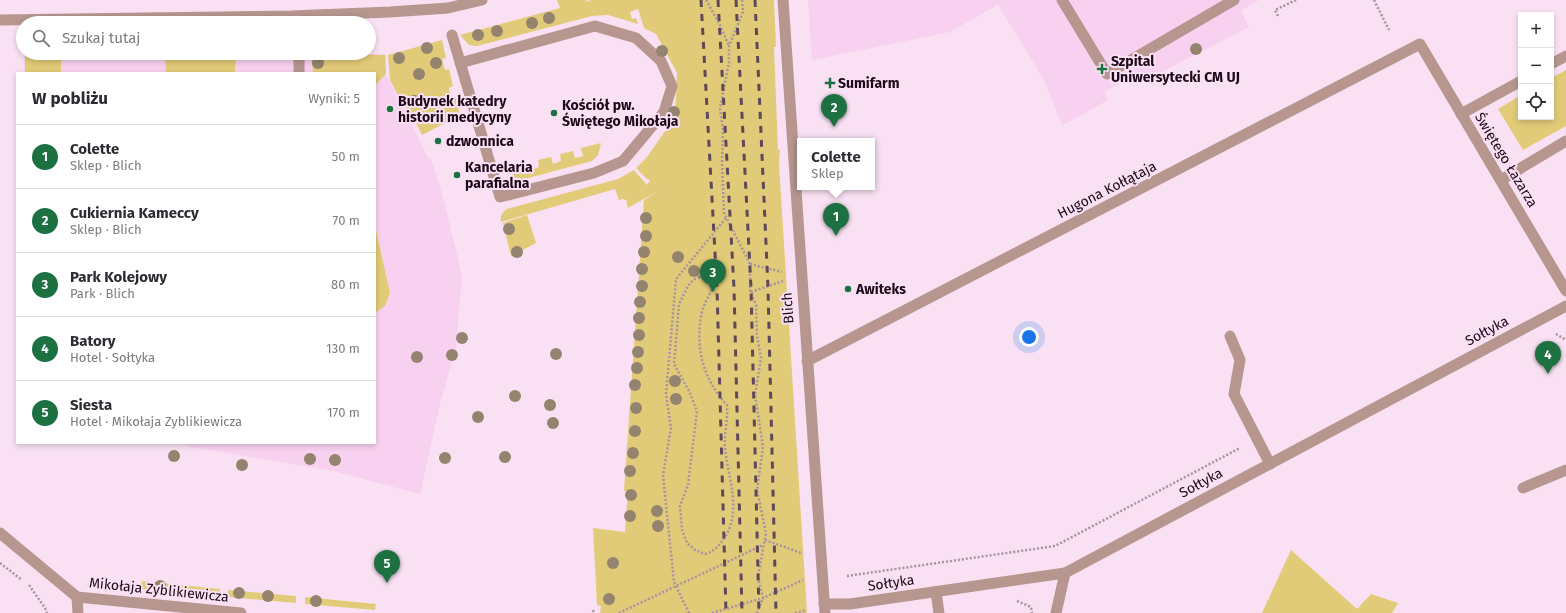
<!DOCTYPE html>
<html lang="pl">
<head>
<meta charset="utf-8">
<style>
  :root { --surface:#fff; --page:#f2f2f3; --text:#2b2b33; --muted:#7c7c81; --line:#e1e1e2; --accent:#1c7042 }
  body { margin:0; font-family:"Fira Sans",sans-serif; background:var(--page); color:var(--text) }
  .controls { position:absolute; right:12px; top:12px; display:grid; overflow:hidden; border-radius:0px; box-shadow:0 2px 6px #0003 }
  .controls button { width:36px; height:36px; display:grid; place-items:center; padding:0; border:0; border-bottom:1px solid var(--line); background:var(--surface); color:var(--text); font:20px sans-serif }
  .you { position:absolute; left:1029px; top:337px; width:14px; height:14px; margin:-10px; border:3px solid #fff; border-radius:50%; background:#1a73e8; box-shadow:0 0 0 6px #1a73e833 }
  .badge { display:grid; place-items:center; width:26px; height:26px; border-radius:50%; background:var(--accent); color:#fff; font-size:13px; font-weight:700 }
  .pin { position:absolute; translate:-50% -33px; filter:drop-shadow(0 1px 2px #0008) }
  .pin::after { content:''; position:absolute; top:21px; width:14px; height:12px; background:inherit; clip-path:polygon(0 0,100% 0,50% 100%) }
  .popup { position:absolute; left:797px; top:138px; width:78px; height:52px; box-sizing:border-box; display:grid; place-content:center; border-radius:0px; background:var(--surface); filter:drop-shadow(0 1px 3px #0005); font-size:13px; white-space:nowrap; color:var(--muted) }
  .popup b { font-size:15px; color:var(--text) }
  .popup::after { content:''; position:absolute; left:50%; top:100%; margin-left:-8px; border:8px solid transparent; border-top-color:var(--surface) }
  .list { margin:0; padding:0; list-style:none }
  h2 { display:flex; justify-content:space-between; align-items:center; height:52px; margin:0; padding:0 16px; font-size:17px }
  h2 small { font-size:13px; font-weight:400; color:var(--muted) }
  .list li { display:grid; grid-template-columns:26px 1fr auto; gap:12px; align-items:center; box-sizing:border-box; height:64px; padding:0 16px; border-top:1px solid var(--line) }
  .list b { display:block; font-size:15px; white-space:nowrap }
  .list p { margin:0; font-size:13px; white-space:nowrap; color:var(--muted) }
  .list em { font-size:13px; font-style:normal; color:var(--muted) }
  .icon { flex:none; width:22px; height:22px; fill:none; stroke:currentColor; stroke-width:2; stroke-linecap:round; stroke-linejoin:round }
  .map { position:relative; flex:none; width:1566px; height:613px; overflow:hidden }
  .search { position:absolute; background:var(--surface); box-shadow:0 2px 6px #0003; left:16px; top:16px; width:360px; height:44px; display:flex; align-items:center; gap:10px; box-sizing:border-box; padding:0 14px; border-radius:22px; color:var(--muted); font-size:15px }
  .panel { position:absolute; background:var(--surface); box-shadow:0 2px 6px #0003; left:16px; top:72px; width:360px; height:372px; border-radius:0px }
  .map>svg:first-child { display:block }
  .built { fill:#f9d1f0 }
  .green { fill:#e2cb78 }
  .lines { fill:none; stroke-linecap:round; stroke-linejoin:round }
  .path { stroke:#a891a2; stroke-width:2.5; stroke-dasharray:2 2; stroke-linecap:butt }
  .service { stroke:#b6968e; stroke-width:11 }
  .minor { stroke:#b6968e; stroke-width:11 }
  .rail { stroke:#5e4859; stroke-width:3; stroke-dasharray:7 7; stroke-linecap:butt }
  .tree { fill:#94836e }
  .poi-dot { fill:#1c7042; stroke:#f9e1f3; stroke-width:1.5 }
  .labels { text-anchor:middle; dominant-baseline:central; stroke-width:4; stroke-linejoin:round; paint-order:stroke }
  .poi-label { font-size:14px; font-weight:bold; fill:#1e091a; stroke:#f9e1f3; text-anchor:start }
  .street-label { font-size:14px; fill:#1e091a; stroke:#f9e1f3 }
</style>
</head>
<body>
<div class="map">
<svg width="1566" height="613" viewBox="0 0 1566 613">
  <rect width="100%" height="100%" fill="#f9e1f3"/>
  <g class="built">
    <polygon points="808,0 1259,0 1241,11 1249,27 1137,85 1133,78 1105,91 1108,100 1062,126 1044,80 998,5 950,32 812,60"/>
    <polygon points="24,53 386,54 386,74 429,159 431,158 445,204 462,276 456,348 440,404 420,494 333,471 192,447 180,443 375,443 375,73 24,73"/>
  </g>
  <g class="green">
    <path d="M557 0H588L583 2 592 0H774L776 47H774L778 150 780 149 779 164 807 613H600L601 606 597 605 593 528 625 532 628 491H624L644 200 658 191 628 208 626 200 623 199 619 200 615 189 501 222C500 216 502 212 507 209L618 179 634 170 647 185 650 180 646 178 636 168 647 157 675 117 677 73 656 34 644 28 638 9 630 12 632 19 636 18 638 24 608 15 592 16 477 46 469 45 460 35 560 8Z"/>
    <polygon points="442,40 446,58 442,59 445,70 449,69 453,86 449,88 452,99 456,98 460,115 422,135 409,109 404,107 390,80 388,55"/>
    <rect x="25" y="53" width="36" height="20"/>
    <polygon points="165,53 236,53 235,73 166,73"/>
    <polygon points="307,54 385,55 386,74 375,85 375,73 313,73 312,62"/>
    <polygon points="1566,70 1566,126 1523,150 1498,109 1521,95 1521,117 1551,117 1551,78"/>
    <polygon points="601,143 598,155 592,161 521,180 515,179 511,175 517,173 516,166 529,163 531,170 539,167 538,160 551,157 553,164 561,161 560,154 573,151 575,158 583,156 581,148"/>
    <polygon points="527,215 536,243 511,256 503,223"/>
    <polygon points="375,226 390,293 385,306 375,313"/>
    <polygon points="1291,550 1357,609 1371,594 1398,603 1392,613 1262,613"/>
    <polygon points="142,581 220,589 220,596 141,589"/>
    <polygon points="228,590 296,596 296,603 228,597"/>
    <polygon points="305,597 376,604 375,610 305,604"/>
  </g>
  <g class="lines">
    <g class="path">
      <polyline points="706,0 719,23 729,46"/>
      <polyline points="742,0 743,12 729,46 729,63 720,108 723,130 722,160 724,213 750,264 750,290 756,305 757,336 761,358 755,395 763,447 757,490 766,533 758,577 763,598 757,613"/>
      <polyline points="1374,0 1389,30"/>
      <polyline points="1278,16 1275,10 1296,0"/>
      <polyline points="750,264 782,272"/>
      <path d="M699 277 708 280 712 289C708 298 702 307 701 317 695 350 705 382 727 405 728 420 724 434 725 448 728 478 742 510 725 537 719 546 715 551 705 554L695 550 687 543 682 530 680 506 688 485 697 411 689 391 674 364 679 304 688 286 693 280Z"/>
      <polyline points="751,292 783,281"/>
      <polyline points="1556,334 1566,340"/>
      <polyline points="765,540 801,553"/>
      <polyline points="0,563 22,580"/>
      <polyline points="847,576 1055,546 1240,448"/>
      <polyline points="29,585 45,608 47,613"/>
      <polyline points="1017,601 1031,607 1032,613"/>
      <polyline points="593,610 594,613"/>
      <polyline points="619,613 763,545"/>
      <polyline points="689,613 674,582 663,475 671,428 666,394 676,279 726,218"/>
      <polyline points="712,613 763,598 803,580"/>
      <polyline points="795,613 806,610"/>
    </g>
    <g class="service">
      <polyline points="1062,0 1107,74 1234,0"/>
      <polyline points="452,35 500,197 594,173 623,161 664,112 672,86 661,61 636,38 595,26 460,63"/>
      <polyline points="299,73 299,53"/>
      <polyline points="1230,336 1240,360 1234,394 1270,464"/>
      <polyline points="1523,488 1566,470"/>
      <polyline points="936,592 939,613"/>
    </g>
    <g class="minor">
      <polyline points="783,0 825,613"/>
      <polyline points="0,20 291,16 390,12 448,8 482,0"/>
      <polyline points="1551,64 1566,56"/>
      <polyline points="1461,114 1521,81"/>
      <polyline points="1501,180 1566,141"/>
      <polyline points="807,361 1420,44 1566,291"/>
      <polyline points="0,533 77,597 241,613"/>
      <polyline points="77,597 78,613"/>
      <polyline points="824,604 850,604 1065,573 1566,306"/>
      <polyline points="1056,613 1065,573"/>
    </g>
    <g class="rail">
      <polyline points="701,0 717,289 726,613"/>
      <polyline points="718,0 734,288 742,613"/>
      <polyline points="736,0 751,288 759,613"/>
      <polyline points="755,0 768,288 776,613"/>
    </g>
  </g>
  <g class="tree">
    <circle cx="549" cy="18" r="6"/>
    <circle cx="532" cy="23" r="6"/>
    <circle cx="497" cy="31" r="6"/>
    <circle cx="478" cy="35" r="6"/>
    <circle cx="427" cy="48" r="6"/>
    <circle cx="1196" cy="49" r="6"/>
    <circle cx="662" cy="51" r="6"/>
    <circle cx="399" cy="58" r="6"/>
    <circle cx="318" cy="63" r="6"/>
    <circle cx="436" cy="63" r="6"/>
    <circle cx="419" cy="74" r="6"/>
    <circle cx="414" cy="101" r="6"/>
    <circle cx="674" cy="112" r="6"/>
    <circle cx="646" cy="218" r="6"/>
    <circle cx="509" cy="229" r="6"/>
    <circle cx="646" cy="236" r="6"/>
    <circle cx="517" cy="252" r="6"/>
    <circle cx="644" cy="252" r="6"/>
    <circle cx="678" cy="257" r="6"/>
    <circle cx="642" cy="269" r="6"/>
    <circle cx="694" cy="271" r="6"/>
    <circle cx="642" cy="286" r="6"/>
    <circle cx="640" cy="302" r="6"/>
    <circle cx="639" cy="318" r="6"/>
    <circle cx="639" cy="335" r="6"/>
    <circle cx="462" cy="338" r="6"/>
    <circle cx="638" cy="352" r="6"/>
    <circle cx="556" cy="354" r="6"/>
    <circle cx="452" cy="355" r="6"/>
    <circle cx="417" cy="357" r="6"/>
    <circle cx="637" cy="368" r="6"/>
    <circle cx="675" cy="381" r="6"/>
    <circle cx="635" cy="385" r="6"/>
    <circle cx="515" cy="396" r="6"/>
    <circle cx="676" cy="399" r="6"/>
    <circle cx="550" cy="405" r="6"/>
    <circle cx="636" cy="408" r="6"/>
    <circle cx="478" cy="417" r="6"/>
    <circle cx="553" cy="423" r="6"/>
    <circle cx="635" cy="431" r="6"/>
    <circle cx="633" cy="453" r="6"/>
    <circle cx="174" cy="456" r="6"/>
    <circle cx="505" cy="457" r="6"/>
    <circle cx="445" cy="458" r="6"/>
    <circle cx="310" cy="459" r="6"/>
    <circle cx="335" cy="460" r="6"/>
    <circle cx="242" cy="465" r="6"/>
    <circle cx="630" cy="471" r="6"/>
    <circle cx="631" cy="495" r="6"/>
    <circle cx="657" cy="511" r="6"/>
    <circle cx="630" cy="516" r="6"/>
    <circle cx="658" cy="526" r="6"/>
    <circle cx="613" cy="563" r="6"/>
    <circle cx="160" cy="586" r="6"/>
    <circle cx="239" cy="593" r="6"/>
    <circle cx="268" cy="596" r="6"/>
    <circle cx="609" cy="599" r="6"/>
    <circle cx="316" cy="601" r="6"/>
  </g>
  <g class="poi-dot">
    <path d="M1100 63h4v4h4v4h-4v4h-4v-4h-4v-4h4z"/>
    <path d="M828 77h4v4h4v4h-4v4h-4v-4h-4v-4h4z"/>
    <circle cx="390" cy="109" r="4"/>
    <circle cx="554" cy="113" r="4"/>
    <circle cx="438" cy="141" r="4"/>
    <circle cx="457" cy="175" r="4"/>
    <circle cx="848" cy="289" r="4"/>
  </g>
  <g class="labels">
    <g class="poi-label">
      <text x="1111" y="61">Szpital<tspan x="1111" dy="16">Uniwersytecki CM UJ</tspan></text>
      <text x="838" y="83">Sumifarm</text>
      <text x="398" y="101">Budynek katedry<tspan x="398" dy="16">historii medycyny</tspan></text>
      <text x="562" y="105">Kościół pw.<tspan x="562" dy="16">Świętego Mikołaja</tspan></text>
      <text x="446" y="141">dzwonnica</text>
      <text x="465" y="167">Kancelaria<tspan x="465" dy="16">parafialna</tspan></text>
      <text x="856" y="289">Awiteks</text>
    </g>
    <g class="street-label">
      <text transform="translate(1506 160) rotate(59)">Świętego Łazarza</text>
      <text transform="translate(1107 190) rotate(-27)">Hugona Kołłątaja</text>
      <text transform="translate(788 308) rotate(-94)">Blich</text>
      <text transform="translate(1487 331) rotate(-28)">Sołtyka</text>
      <text transform="translate(1201 483) rotate(-28)">Sołtyka</text>
      <text transform="translate(891 583) rotate(-8)">Sołtyka</text>
      <text transform="translate(159 590) rotate(6)">Mikołaja Zyblikiewicza</text>
    </g>
  </g>
</svg>
<div class="controls">
<button>+</button>
<button>−</button>
<button><svg class="icon" aria-label="locate" viewBox="0 0 24 24"><circle cx="12" cy="12" r="6"/><path d="M12 2v4M12 18v4M2 12h4M18 12h4"/></svg></button>
</div>
<div class="you"></div>
<div class="pin badge" style="left:836px;top:236px">1</div>
<div class="popup"><b>Colette</b>Sklep</div>
<div class="pin badge" style="left:834px;top:127px">2</div>
<div class="pin badge" style="left:713px;top:292px">3</div>
<div class="pin badge" style="left:1548px;top:374px">4</div>
<div class="pin badge" style="left:387px;top:583px">5</div>
<div class="search"><svg class="icon" aria-label="search" viewBox="0 0 24 24"><circle cx="10" cy="10" r="6"/><path d="M15 15l6 6"/></svg>Szukaj tutaj</div>
<section class="panel">
<h2>W pobliżu<small>Wyniki: 5</small></h2>
<ul class="list">
<li><span class="badge">1</span><div><b>Colette</b><p>Sklep · Blich</p></div><em>50 m</em></li>
<li><span class="badge">2</span><div><b>Cukiernia Kameccy</b><p>Sklep · Blich</p></div><em>70 m</em></li>
<li><span class="badge">3</span><div><b>Park Kolejowy</b><p>Park · Blich</p></div><em>80 m</em></li>
<li><span class="badge">4</span><div><b>Batory</b><p>Hotel · Sołtyka</p></div><em>130 m</em></li>
<li><span class="badge">5</span><div><b>Siesta</b><p>Hotel · Mikołaja Zyblikiewicza</p></div><em>170 m</em></li>
</ul>
</section>
</div>
</body>
</html>
